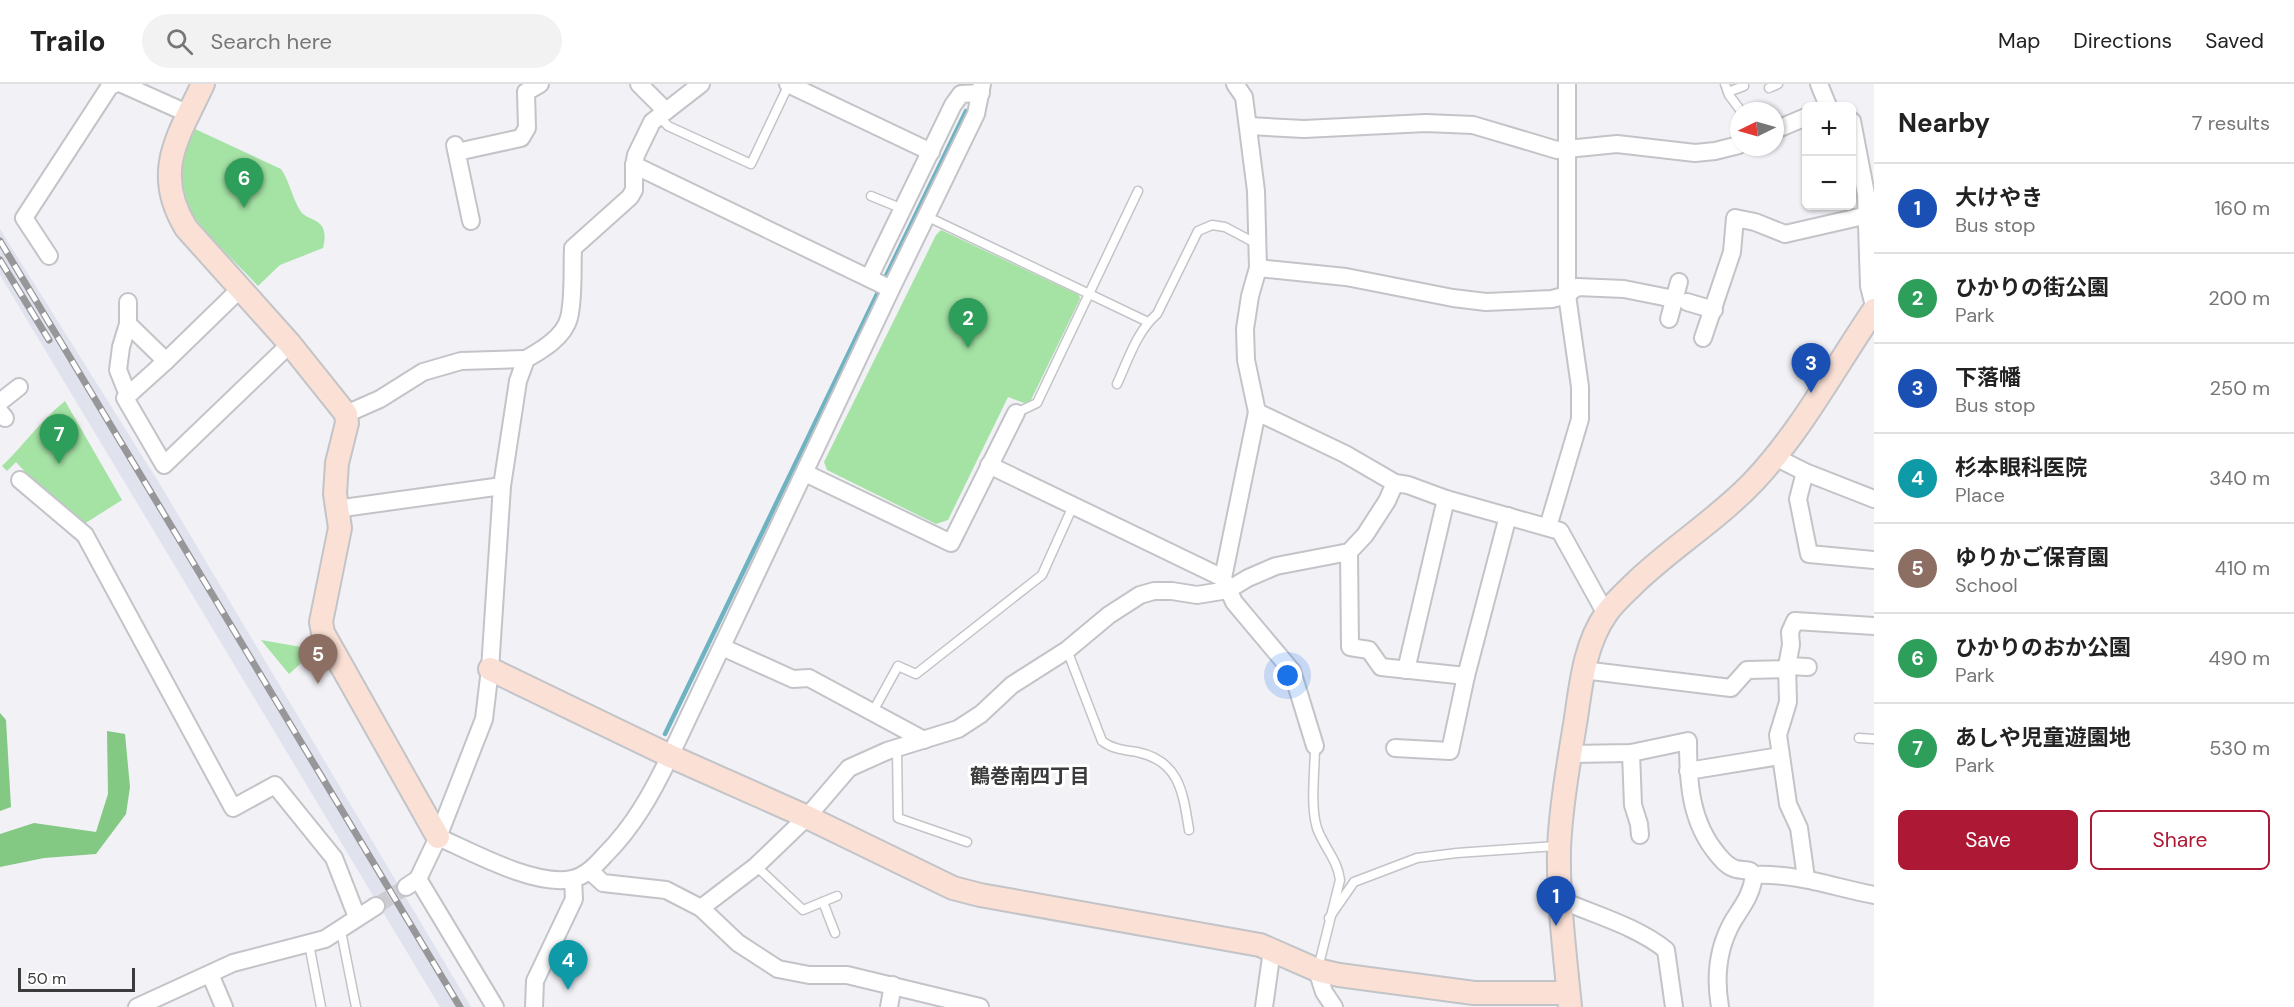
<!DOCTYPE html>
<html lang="en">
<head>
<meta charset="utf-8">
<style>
  :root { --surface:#fff; --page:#f2f2f2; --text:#222; --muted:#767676; --line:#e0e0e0; --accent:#ad1834 }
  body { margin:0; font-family:"DM Sans","Noto Sans JP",sans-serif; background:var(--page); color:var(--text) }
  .controls { position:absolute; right:18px; top:18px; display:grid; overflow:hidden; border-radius:9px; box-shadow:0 2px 4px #0004 }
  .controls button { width:54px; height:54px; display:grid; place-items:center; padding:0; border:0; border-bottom:2px solid var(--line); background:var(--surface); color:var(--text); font:30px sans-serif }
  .compass { position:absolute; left:1730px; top:18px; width:54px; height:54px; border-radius:50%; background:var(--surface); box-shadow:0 2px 4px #0004; rotate:265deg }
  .scale { position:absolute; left:18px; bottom:15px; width:117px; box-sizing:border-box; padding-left:6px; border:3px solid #3b3b3d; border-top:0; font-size:16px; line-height:21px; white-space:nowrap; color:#3b3b3d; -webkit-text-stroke:4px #fff; paint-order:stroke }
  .you { position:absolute; left:1288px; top:592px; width:21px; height:21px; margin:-15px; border:4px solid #fff; border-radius:50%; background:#1a73e8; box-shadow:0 0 0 9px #1a73e833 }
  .badge { display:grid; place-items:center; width:39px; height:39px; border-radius:50%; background:var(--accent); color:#fff; font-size:20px; font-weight:700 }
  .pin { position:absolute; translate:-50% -50px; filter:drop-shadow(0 2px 3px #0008) }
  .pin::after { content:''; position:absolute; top:32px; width:21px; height:18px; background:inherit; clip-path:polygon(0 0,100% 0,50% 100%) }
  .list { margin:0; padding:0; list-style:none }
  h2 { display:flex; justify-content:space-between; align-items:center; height:78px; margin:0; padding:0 24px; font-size:26px }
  h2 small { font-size:20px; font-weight:400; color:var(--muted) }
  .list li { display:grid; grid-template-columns:39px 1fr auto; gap:18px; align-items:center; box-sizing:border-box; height:90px; padding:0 24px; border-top:2px solid var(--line) }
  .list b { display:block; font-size:22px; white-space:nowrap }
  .list p { margin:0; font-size:20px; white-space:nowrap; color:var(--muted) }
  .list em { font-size:20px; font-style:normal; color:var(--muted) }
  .actions { display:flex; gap:12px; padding:18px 24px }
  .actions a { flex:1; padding:14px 0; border:2px solid var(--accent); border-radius:9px; text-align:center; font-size:21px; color:var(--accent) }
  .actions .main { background:var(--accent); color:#fff }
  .icon { flex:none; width:33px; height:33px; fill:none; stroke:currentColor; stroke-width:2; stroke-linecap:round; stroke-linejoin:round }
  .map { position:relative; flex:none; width:1874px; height:923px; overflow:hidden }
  header { display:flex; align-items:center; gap:36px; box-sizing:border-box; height:84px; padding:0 30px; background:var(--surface); border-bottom:2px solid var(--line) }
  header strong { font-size:28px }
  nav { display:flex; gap:33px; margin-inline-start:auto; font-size:21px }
  .search { width:420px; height:54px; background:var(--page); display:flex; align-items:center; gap:15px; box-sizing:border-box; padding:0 21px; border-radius:33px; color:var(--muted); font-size:22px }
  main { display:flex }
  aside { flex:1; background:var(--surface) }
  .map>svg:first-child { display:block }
  .built { fill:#e0e2ee }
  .green { fill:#a5e3a5 }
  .forest { fill:#83c883 }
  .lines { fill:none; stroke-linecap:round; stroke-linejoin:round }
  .stream { stroke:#6fb3c2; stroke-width:4.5 }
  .street-tunnel { stroke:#cdcdd1; stroke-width:16; stroke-dasharray:16 8; stroke-linecap:butt }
  .lane-casing { stroke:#c3c4c8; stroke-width:11 }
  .street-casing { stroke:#c3c4c8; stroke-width:20 }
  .secondary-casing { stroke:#c3c4c8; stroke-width:26 }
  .lane { stroke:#fff; stroke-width:8 }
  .street { stroke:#fff; stroke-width:16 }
  .secondary { stroke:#fae0d5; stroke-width:22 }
  .rail-casing { stroke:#97979a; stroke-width:7 }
  .rail { stroke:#fff; stroke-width:4.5; stroke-dasharray:14; stroke-linecap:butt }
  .labels { text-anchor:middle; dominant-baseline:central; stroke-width:6; stroke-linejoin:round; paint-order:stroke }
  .neighbourhood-label { font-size:20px; font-weight:bold; fill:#3b3b3d; stroke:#fff }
</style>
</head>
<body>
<header>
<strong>Trailo</strong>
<div class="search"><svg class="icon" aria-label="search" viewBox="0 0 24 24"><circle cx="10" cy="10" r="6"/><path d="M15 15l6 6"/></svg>Search here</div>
<nav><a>Map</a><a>Directions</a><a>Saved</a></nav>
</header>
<main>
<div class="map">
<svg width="1874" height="923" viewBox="0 0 1874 923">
  <rect width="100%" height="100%" fill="#f1f1f6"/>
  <polygon class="built" points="0,145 161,402 471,923 440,923 0,191"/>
  <g class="green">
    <path d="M195 45 281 85C290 98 292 114 301 128 306 134 316 135 321 141 326 147 325 156 323 164L280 181 258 202C239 181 195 142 185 117 174 94 185 66 195 45Z"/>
    <polygon points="941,146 1079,211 1080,215 1030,318 1024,319 1008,313 948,436 936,440 827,386 824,378 936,151"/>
    <path d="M65 317 122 416 84 440 40 404 16 378 7 387 2 382C24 361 41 336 65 317Z"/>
    <polygon points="261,556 307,564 305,567 309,572 289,590"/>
  </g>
  <g class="forest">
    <polygon points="0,629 6,636 11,723 0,727"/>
    <polygon points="107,647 125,650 130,703 126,730 96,770 44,774 0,783 0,750 34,739 96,748 108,710"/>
  </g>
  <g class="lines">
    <g class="stream">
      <polyline points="884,196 966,27"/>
      <polyline points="665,650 880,204"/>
    </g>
    <polyline class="street-tunnel" points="376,822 406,803"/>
    <defs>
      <g id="lane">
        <polyline points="1725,0 1729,11 1741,27"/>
        <polyline points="1769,4 1778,0"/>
        <polyline points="1728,8 1744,2"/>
        <polyline points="659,32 668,42 751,80 789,0"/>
        <polyline points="871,112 903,125"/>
        <polyline points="926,132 1148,238"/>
        <path d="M1117 300C1128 276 1137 247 1157 230L1198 147 1212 141 1225 143 1257 160"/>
        <polyline points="1016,329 1037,319 1138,107"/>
        <path d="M1067 566 1102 657C1112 665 1124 666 1137 668 1180 677 1183 709 1189 746"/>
        <polyline points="872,629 898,582 916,590 1042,491 1073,422"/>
        <polyline points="1859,654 1874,655"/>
        <path d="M1315 662C1315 686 1310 722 1317 744 1323 762 1338 776 1340 796L1318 884"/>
        <polyline points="897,664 898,734 967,758"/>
        <polyline points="756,782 803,826 837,812"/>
        <polyline points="823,818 835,849"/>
        <polyline points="1329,834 1354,798 1417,774 1457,769 1556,762"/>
        <polyline points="341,847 356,923"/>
        <polyline points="309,860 321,923"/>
      </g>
      <g id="street">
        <polyline points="122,0 189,30"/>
        <polyline points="639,0 666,27"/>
        <polyline points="788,0 931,68"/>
        <polyline points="1235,0 1244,13 1256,107 1258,184 1250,212 1245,245 1246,276 1257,328 1345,370 1395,399 1408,401 1446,415 1560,447 1606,530"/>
        <polyline points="1819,0 1828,22"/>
        <polyline points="1852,37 1866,110 1869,202 1874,222"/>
        <polyline points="1249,42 1304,45 1426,39 1473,41 1557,66 1617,60 1695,69 1715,67 1739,61"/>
        <polyline points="1775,46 1806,33"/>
        <polyline points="455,61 471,137"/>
        <polyline points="457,68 521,54 527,44 526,8 540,0"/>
        <polyline points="634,81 891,205"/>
        <polyline points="49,172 24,134 110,2 115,0"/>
        <polyline points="1258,184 1346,193 1453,214 1486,218 1552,215 1567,211 1577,203 1624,205 1674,215"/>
        <polyline points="869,194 953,21 961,10 981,9"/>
        <polyline points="241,204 166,277 125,314 164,381 290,260"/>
        <polyline points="1687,218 1714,226"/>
        <polyline points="1669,235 1679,198"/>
        <polyline points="128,240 166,277"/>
        <polyline points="1703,254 1732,168 1735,134 1755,138 1785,150 1868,131"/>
        <polyline points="128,311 118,286 121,263 128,240 128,218"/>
        <polyline points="0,318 19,303"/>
        <polyline points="0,328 5,334"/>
        <polyline points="1257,328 1223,494 1234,518 1292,587 1315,662"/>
        <polyline points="346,330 380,315 423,288 461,277 526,275"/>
        <polyline points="1775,373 1805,388 1874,415"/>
        <polyline points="989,381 1223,494"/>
        <polyline points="1805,388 1798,415 1809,470 1874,476"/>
        <polyline points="805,389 951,459 1016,329"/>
        <polyline points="20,396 85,451 233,724 275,701 334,774 357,833"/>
        <polyline points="336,425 502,402"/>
        <polyline points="1548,443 1580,335 1580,303 1567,211 1567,0"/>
        <polyline points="1349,468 1350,563 1369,566 1381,583 1466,592 1508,432"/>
        <polyline points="722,563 793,595 809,594 924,656"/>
        <polyline points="1787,582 1808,583"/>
        <polyline points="1406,586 1446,415"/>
        <polyline points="1583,586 1731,604 1747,586 1787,585"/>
        <polyline points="1395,664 1450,667 1466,592"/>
        <polyline points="1631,669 1633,721 1639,740 1640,751"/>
        <path d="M1570 670 1631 669 1688 657C1688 698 1690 738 1718 771 1723 777 1728 783 1736 785 1740 786 1746 786 1750 787L1754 791C1796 789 1833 803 1874 811"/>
        <polyline points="1688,687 1780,672"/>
        <path d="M438 753C472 768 535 803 572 795 586 792 596 781 605 771 634 742 652 709 670 672L891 205 976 30 982 0"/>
        <polyline points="590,787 603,799 666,806 701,824 738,859 778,885 809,891 847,891 980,923"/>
        <polyline points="1806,794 1799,744 1788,720 1778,651 1788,618 1787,582 1791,561 1790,548 1795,537 1874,542"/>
        <polyline points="418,795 495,923"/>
        <path d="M406 803 418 795 438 753 484 635 490 585 502 402 518 297 526 275C542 266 564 253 569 234 574 214 572 185 573 164L630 113 634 106V81L636 71 652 38 701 0"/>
        <path d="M1561 816C1595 831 1636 842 1666 866L1674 923"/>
        <polyline points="701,824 756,782 807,733 849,684 887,667 958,645 981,630 1012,601 1067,566 1109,531 1140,511 1154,507 1172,507 1197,511 1228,506 1248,494 1276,482 1349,468 1365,451 1387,417 1395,399"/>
        <polyline points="1317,886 1324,908 1334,923"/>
        <polyline points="210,890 224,923"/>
        <polyline points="137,923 233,879 325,855 376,822"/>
        <polyline points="534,923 535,897 574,815 573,795"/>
        <polyline points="889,923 893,901"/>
        <polyline points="1264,923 1272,866"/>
        <path d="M1720 923C1715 894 1718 863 1733 837 1743 821 1752 810 1754 791"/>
      </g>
      <g id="secondary">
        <path d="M203 0C178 53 152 88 186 144L290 260 346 330 347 339 337 379 335 410 340 444 321 538 323 549 438 753"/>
        <polyline points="490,585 670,672 807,733 953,804 980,811 1260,861 1317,886 1339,891 1474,909 1568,909"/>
        <path d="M1570 923C1565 871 1558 817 1559 764 1561 721 1569 677 1576 634 1581 599 1585 560 1606 530 1614 518 1626 508 1637 497 1674 462 1719 434 1754 397 1802 346 1835 283 1874 226"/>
      </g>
    </defs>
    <use href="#lane" class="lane-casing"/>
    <use href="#street" class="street-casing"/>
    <use href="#secondary" class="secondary-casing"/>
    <use href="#lane" class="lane"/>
    <use href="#street" class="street"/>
    <use href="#secondary" class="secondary"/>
    <defs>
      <g id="rail">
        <polyline points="0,157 460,923"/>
        <polyline points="0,176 49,256"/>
      </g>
    </defs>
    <use href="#rail" class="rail-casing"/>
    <use href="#rail" class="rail"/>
  </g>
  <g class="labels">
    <g class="neighbourhood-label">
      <text x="1030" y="692">鶴巻南四丁目</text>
    </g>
  </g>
</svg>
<div class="controls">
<button>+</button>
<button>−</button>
</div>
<svg class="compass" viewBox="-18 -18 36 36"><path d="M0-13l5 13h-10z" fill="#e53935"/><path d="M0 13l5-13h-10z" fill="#767676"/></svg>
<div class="scale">50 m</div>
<div class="you"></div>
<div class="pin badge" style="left:1556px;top:842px;background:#1a4fb4">1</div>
<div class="pin badge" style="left:968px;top:264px;background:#2e9e5b">2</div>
<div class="pin badge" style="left:1811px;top:309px;background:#1a4fb4">3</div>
<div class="pin badge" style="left:568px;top:906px;background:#0f9aa8">4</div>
<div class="pin badge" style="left:318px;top:600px;background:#8d6e63">5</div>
<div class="pin badge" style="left:244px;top:124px;background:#2e9e5b">6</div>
<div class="pin badge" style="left:59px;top:380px;background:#2e9e5b">7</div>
</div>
<aside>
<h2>Nearby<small>7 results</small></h2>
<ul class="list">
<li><span class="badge" style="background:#1a4fb4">1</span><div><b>大けやき</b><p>Bus stop</p></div><em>160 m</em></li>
<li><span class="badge" style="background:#2e9e5b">2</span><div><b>ひかりの街公園</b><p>Park</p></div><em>200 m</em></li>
<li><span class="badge" style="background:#1a4fb4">3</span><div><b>下落幡</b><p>Bus stop</p></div><em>250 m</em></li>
<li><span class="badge" style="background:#0f9aa8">4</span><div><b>杉本眼科医院</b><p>Place</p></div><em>340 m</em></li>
<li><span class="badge" style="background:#8d6e63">5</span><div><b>ゆりかご保育園</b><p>School</p></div><em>410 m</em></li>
<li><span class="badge" style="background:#2e9e5b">6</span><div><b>ひかりのおか公園</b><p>Park</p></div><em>490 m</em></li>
<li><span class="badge" style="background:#2e9e5b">7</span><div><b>あしや児童遊園地</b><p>Park</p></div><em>530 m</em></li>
</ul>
<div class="actions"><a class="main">Save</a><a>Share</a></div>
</aside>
</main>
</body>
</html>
